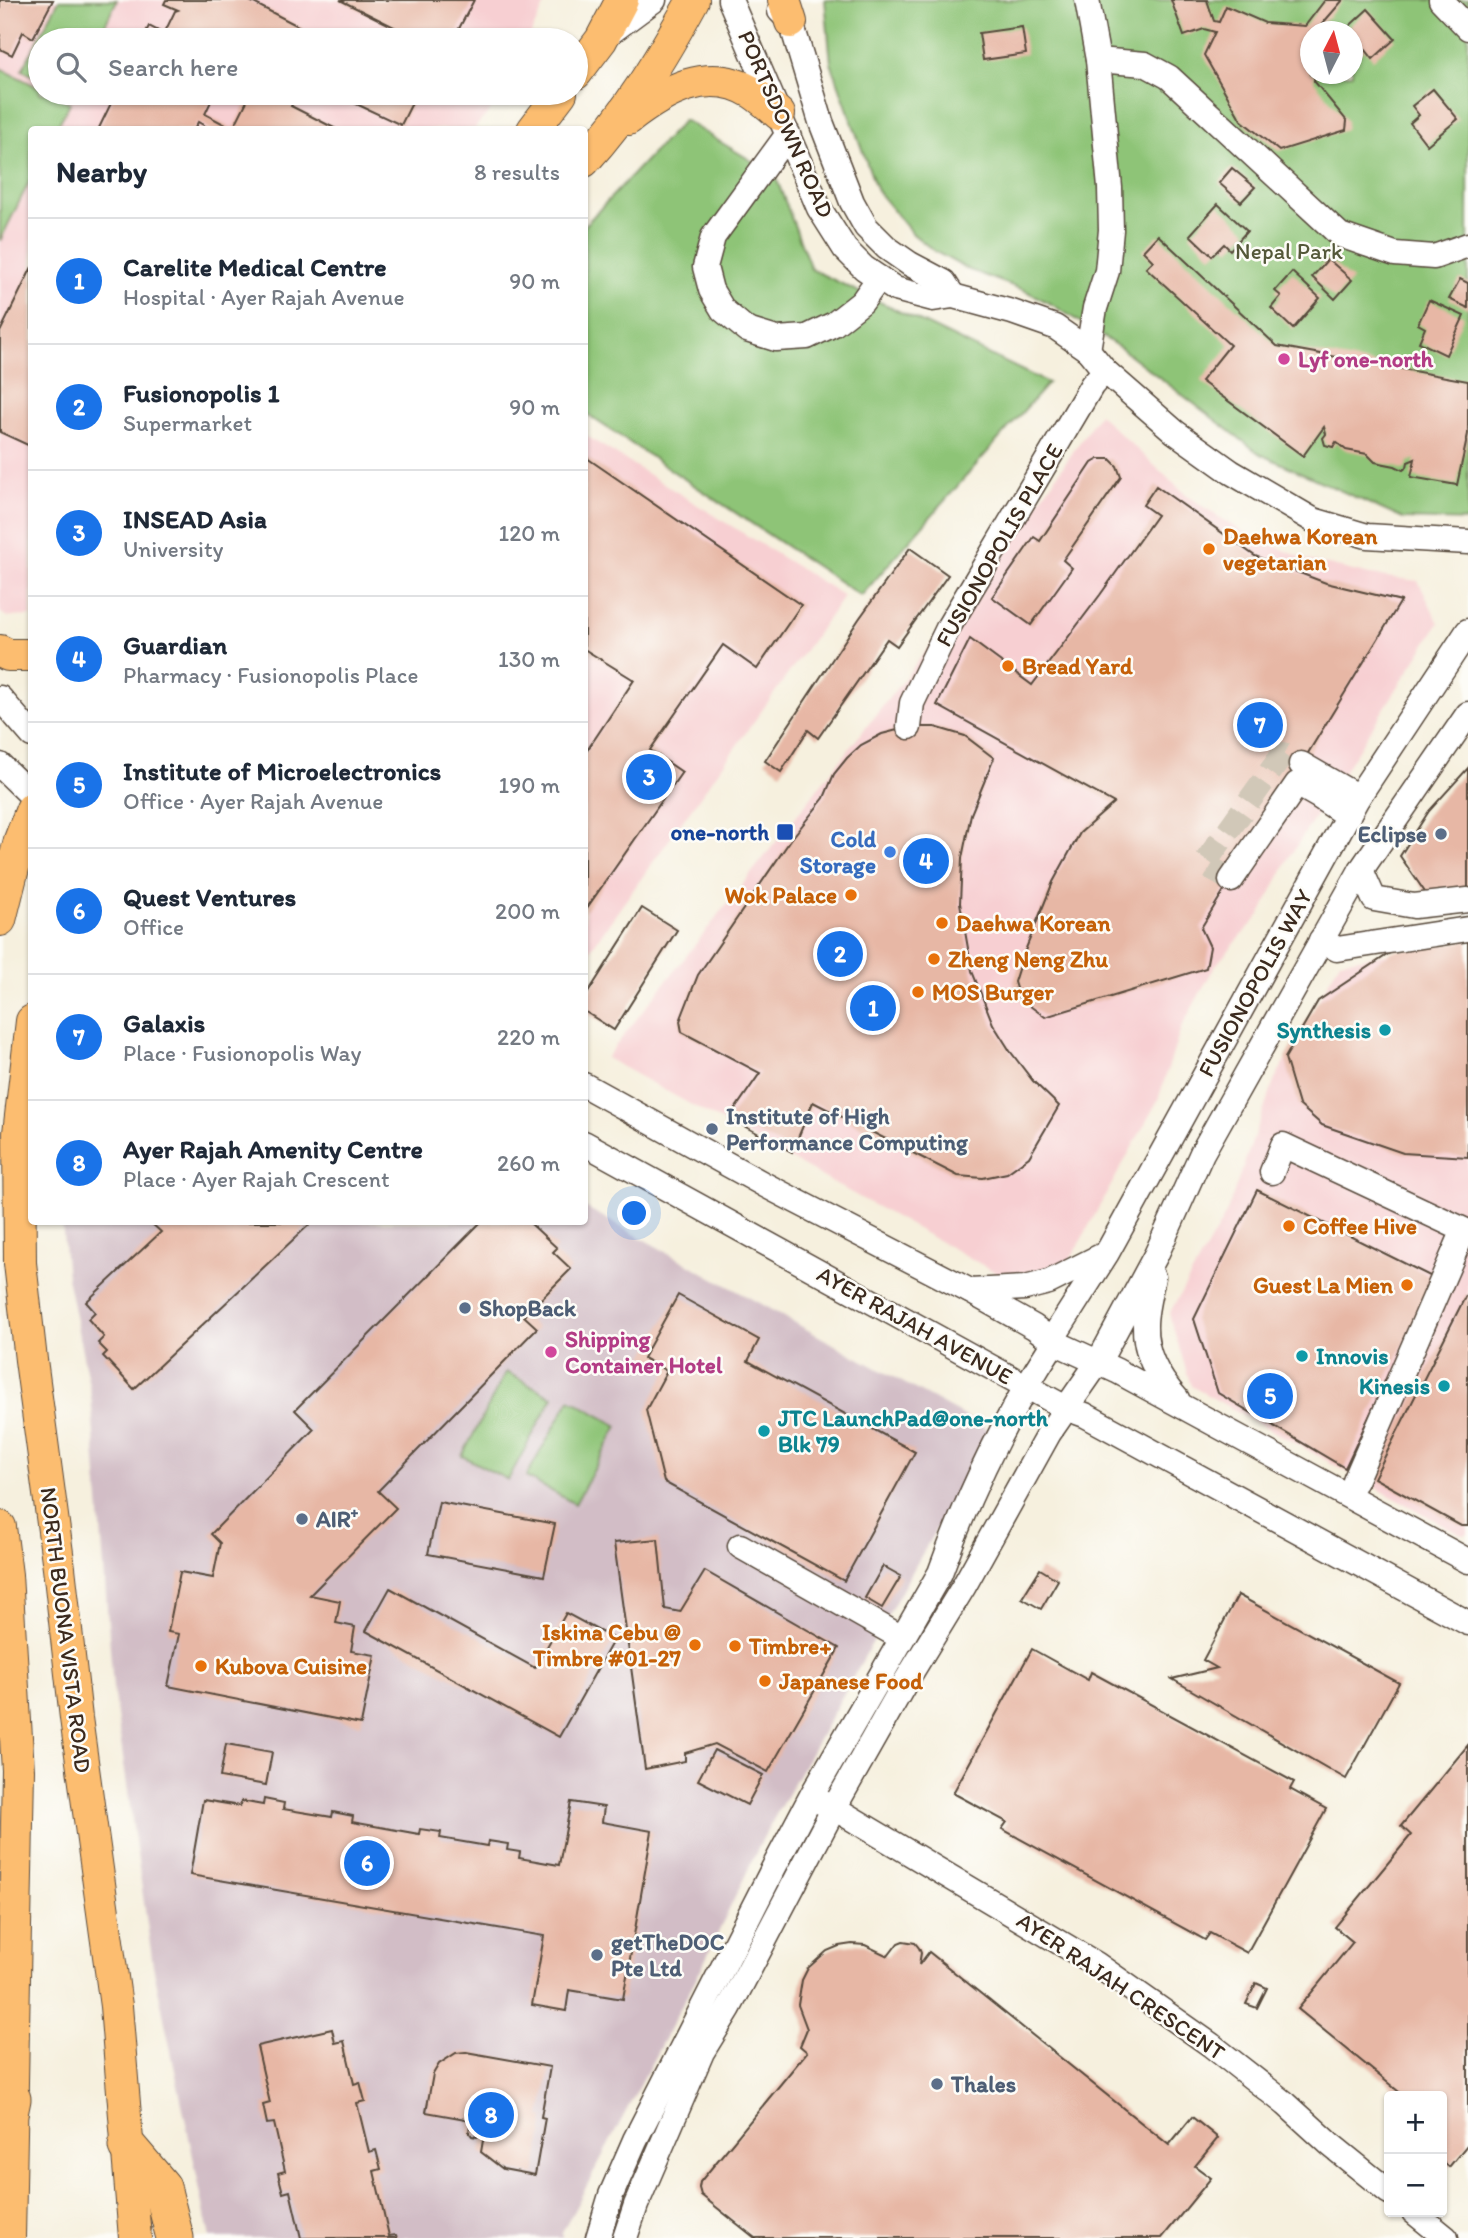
<!DOCTYPE html>
<html lang="en">
<head>
<meta charset="utf-8">
<style>
  :root { --surface:#fff; --page:#f2f2f3; --text:#1f2937; --muted:#747a83; --line:#e0e1e3; --accent:#1a73e8 }
  body { margin:0; font-family:Itim,sans-serif; background:var(--page); color:var(--text) }
  .controls { position:absolute; right:21px; bottom:21px; display:grid; overflow:hidden; border-radius:7px; box-shadow:0 2px 5px #0004 }
  .controls button { width:63px; height:63px; display:grid; place-items:center; padding:0; border:0; border-bottom:2px solid var(--line); background:var(--surface); color:var(--text); font:35px sans-serif }
  .compass { position:absolute; left:1300px; top:21px; width:63px; height:63px; border-radius:50%; background:var(--surface); box-shadow:0 2px 5px #0004; rotate:6deg }
  .you { position:absolute; left:635px; top:1214px; width:24px; height:24px; margin:-18px; border:5px solid #fff; border-radius:50%; background:#1a73e8; box-shadow:0 0 0 10px #1a73e833 }
  .badge { display:grid; place-items:center; width:46px; height:46px; border-radius:50%; background:var(--accent); color:#fff; font-size:23px; font-weight:700 }
  .pin { position:absolute; translate:-50% -50%; border:4px solid #fff; box-shadow:0 2px 7px #0006 }
  .list { margin:0; padding:0; list-style:none }
  h2 { display:flex; justify-content:space-between; align-items:center; height:91px; margin:0; padding:0 28px; font-size:30px }
  h2 small { font-size:23px; font-weight:400; color:var(--muted) }
  .list li { display:grid; grid-template-columns:46px 1fr auto; gap:21px; align-items:center; box-sizing:border-box; height:126px; padding:0 28px; border-top:2px solid var(--line) }
  .list b { display:block; font-size:26px; white-space:nowrap }
  .list p { margin:0; font-size:23px; white-space:nowrap; color:var(--muted) }
  .list em { font-size:23px; font-style:normal; color:var(--muted) }
  .icon { flex:none; width:38px; height:38px; fill:none; stroke:currentColor; stroke-width:2; stroke-linecap:round; stroke-linejoin:round }
  .map { position:relative; flex:none; width:1468px; height:2238px; overflow:hidden }
  .search { position:absolute; background:var(--surface); box-shadow:0 2px 5px #0004; left:28px; top:28px; width:560px; height:77px; display:flex; align-items:center; gap:18px; box-sizing:border-box; padding:0 24px; border-radius:38px; color:var(--muted); font-size:26px }
  .panel { position:absolute; background:var(--surface); box-shadow:0 2px 5px #0004; left:28px; top:126px; width:560px; height:1099px; border-radius:7px }
  .map>svg:first-child { display:block }
  .built { fill:#f7cfd2 }
  .industrial { fill:#d2bdc6 }
  .green { fill:#8ec477; stroke:#64774a; stroke-width:2; fill-rule:evenodd }
  .building { fill:#e7b7a5 }
  .lines { fill:none; stroke-linecap:round; stroke-linejoin:round }
  .minor-tunnel { stroke:#d1c8b8; stroke-width:24; stroke-dasharray:24 12; stroke-linecap:butt }
  .minor-casing { stroke:#57483b; stroke-width:27 }
  .major-casing { stroke:#57483b; stroke-width:34 }
  .highway-casing { stroke:#57483b; stroke-width:39 }
  .minor { stroke:#fff; stroke-width:24 }
  .major { stroke:#fcbd6f; stroke-width:32 }
  .highway { stroke:#fcbd6f; stroke-width:37 }
  .hotel-dot { fill:#d1479c; stroke:#fdfcf7; stroke-width:2.5 }
  .food-dot { fill:#e8710a; stroke:#fdfcf7; stroke-width:2.5 }
  .transit-dot { fill:#1a4fb4; stroke:#fdfcf7; stroke-width:2.5 }
  .service-dot { fill:#5c6f8a; stroke:#fdfcf7; stroke-width:2.5 }
  .shop-dot { fill:#3f7fe0; stroke:#fdfcf7; stroke-width:2.5 }
  .culture-dot { fill:#0f9aa8; stroke:#fdfcf7; stroke-width:2.5 }
  .labels { text-anchor:middle; dominant-baseline:central; stroke-width:5; stroke-linejoin:round; paint-order:stroke }
  .street-label { font-size:23px; fill:#3b2a1e; stroke:#fdfcf7 }
  .park-label { font-size:23px; fill:#545839; stroke:#fdfcf7 }
  .hotel-label { font-size:23px; font-weight:bold; fill:#b23c85; stroke:#fdfcf7; text-anchor:start }
  .food-label { font-size:23px; font-weight:bold; fill:#c56008; stroke:#fdfcf7; text-anchor:start }
  .transit-label { font-size:23px; font-weight:bold; fill:#164399; stroke:#fdfcf7; text-anchor:end }
  .service-label { font-size:23px; font-weight:bold; fill:#4e5e75; stroke:#fdfcf7; text-anchor:start }
  .shop-label { font-size:23px; font-weight:bold; fill:#366cbe; stroke:#fdfcf7; text-anchor:end }
  .culture-label { font-size:23px; font-weight:bold; fill:#0d838f; stroke:#fdfcf7; text-anchor:end }
</style>
</head>
<body>
<div class="map">
<svg width="1468" height="2238" viewBox="0 0 1468 2238">
  <rect width="100%" height="100%" fill="#fdfcf7"/>
  <filter id="ink" filterUnits="userSpaceOnUse"><feTurbulence type="fractalNoise" baseFrequency=".0143" numOctaves="2"/><feDisplacementMap in="SourceGraphic" scale="14" xChannelSelector="R" yChannelSelector="G"/><feConvolveMatrix kernelMatrix="1 2 1 2 8 2 1 2 1" color-interpolation-filters="sRGB"/></filter>
  <filter id="wash" filterUnits="userSpaceOnUse"><feTurbulence type="fractalNoise" baseFrequency=".00686" numOctaves="4" result="noise"/><feDisplacementMap in="SourceGraphic" scale="28" xChannelSelector="R" yChannelSelector="G"/><feGaussianBlur stdDeviation="1.57" result="paint"/><feColorMatrix in="noise" values="0 0 0 0 0 0 0 0 0 0 0 0 0 0 0 0 0 1.4 0 .05"/><feComposite in="paint" operator="in"/></filter>
  <g filter="url(#wash)">
    <rect width="100%" height="100%" fill="#f6f0de"/>
    <g class="built">
      <polygon points="0,0 547,0 528,40 40,40 40,93 503,93 500,99 474,129 32,130 31,616 7,617 0,612"/>
      <polygon points="1099,414 1184,493 1220,518 1247,534 1307,560 1370,575 1418,581 1439,623 1290,856 1260,915 1215,966 1181,1028 1158,1100 1069,1262 1006,1278 606,1058 1007,548"/>
      <polygon points="585,435 844,596 585,957"/>
      <polygon points="1468,941 1468,1534 1462,1535 1191,1386 1169,1314 1226,1214 1275,1079 1340,961"/>
    </g>
    <polygon class="industrial" points="585,1207 991,1431 763,1838 702,1967 562,2233 562,2238 210,2238 153,1965 113,1688 91,1395 67,1277 62,1222 584,1222"/>
    <g class="green">
      <polygon points="59,0 117,0 98,40 40,40 40,79 22,70"/>
      <path d="M825 0H1468V521L1403 519 1260 454 1122 349 1053 305 1024 290 967 269 934 251 913 234 877 191 831 63ZM1310 32H1352V74H1310Z"/>
      <polygon points="0,68 40,88 40,93 50,93 70,103 56,129 32,130 31,178 0,241"/>
      <polygon points="684,120 775,175 811,269 1048,383 861,596 585,413 584,226"/>
      <polygon points="506,1372 553,1397 508,1480 462,1456"/>
      <polygon points="570,1399 618,1426 575,1504 526,1477"/>
    </g>
    <g id="blocks">
      <g class="building">
        <polygon points="0,0 53,0 33,38 23,32 12,55 0,49"/>
        <polygon points="166,0 248,0 302,28 296,40 142,40 149,26 164,34 175,11 178,10 164,4"/>
        <polygon points="340,0 474,0 453,40 420,40"/>
        <polygon points="1171,0 1207,0 1214,21 1219,22 1226,6 1265,23 1305,26 1325,0 1343,0 1323,23 1322,32 1310,32 1310,74 1315,74 1314,81 1347,121 1346,130 1279,151 1241,120 1204,55 1215,32 1204,29 1184,36"/>
        <polygon points="1368,9 1395,39 1373,59 1365,49 1355,57 1352,54 1352,32 1343,32"/>
        <polygon points="1022,27 1026,54 983,60 979,33"/>
        <polygon points="1433,89 1458,119 1427,145 1410,123 1419,115 1412,106"/>
        <polygon points="116,93 215,93 205,114 233,129 251,93 298,93 291,106 338,130 212,130 198,122 194,130 98,130"/>
        <polygon points="333,93 417,93 401,125"/>
        <polygon points="1232,168 1255,187 1241,202 1219,183"/>
        <polygon points="1218,204 1247,231 1230,250 1224,244 1212,256 1190,235"/>
        <polygon points="1158,235 1277,346 1468,381 1468,434 1457,485 1411,477 1415,459 1408,462 1407,467 1403,470 1395,466 1375,462 1367,454 1346,450 1336,442 1333,447 1325,445 1323,438 1326,434 1324,427 1303,456 1201,381 1230,345 1146,268 1153,261 1143,251"/>
        <polygon points="1328,259 1352,280 1335,299 1312,277"/>
        <polygon points="32,267 32,447 0,432 0,332"/>
        <polygon points="1292,272 1320,298 1293,329 1271,308 1281,296 1275,291"/>
        <polygon points="1460,279 1468,283 1468,308 1449,299"/>
        <polygon points="1429,300 1464,316 1446,355 1419,342 1425,328 1418,324"/>
        <polygon points="584,456 801,605 757,669 723,645 650,750 682,772 584,912 584,755 634,680 584,649"/>
        <polygon points="1099,459 1110,459 1117,466 1121,477 1063,560 1072,568 1031,625 992,597 1034,537 1040,541 1092,463"/>
        <polygon points="1156,486 1255,556 1326,583 1401,601 1201,928 1210,947 1206,968 1045,1017 1019,998 1014,982 1020,963 1053,882 1080,833 1114,803 937,705 970,639 1032,685 1100,595 1157,515 1143,505"/>
        <polygon points="910,548 948,575 897,646 887,639 818,738 808,730 781,772 765,761 859,619"/>
        <polygon points="909,727 935,727 965,736 994,758 971,814 962,858 960,903 972,971 993,1024 1010,1051 1033,1081 1059,1106 1029,1157 1007,1173 983,1178 958,1176 813,1102 792,1152 729,1118 760,1073 682,1032 680,1021 698,975 792,838 824,798 834,774 847,758 861,745 882,734"/>
        <polygon points="1468,768 1468,890 1427,895 1400,856 1429,811"/>
        <polygon points="642,908 677,930 614,1030 584,1011 584,999"/>
        <polygon points="1468,941 1468,1157 1403,1153 1322,1125 1299,1105 1285,1058 1318,1001 1393,951"/>
        <polygon points="1257,1190 1434,1278 1345,1468 1218,1393 1194,1319"/>
        <polygon points="150,1222 312,1222 134,1389 103,1356 107,1352 98,1343 104,1337 88,1319 95,1312 86,1302 161,1232"/>
        <polygon points="481,1222 529,1222 557,1248 553,1252 571,1269 524,1316 537,1328 378,1491 396,1508 310,1595 340,1601 336,1623 355,1627 351,1651 375,1655 361,1724 168,1686 179,1634 168,1632 180,1572 213,1578 220,1543 211,1534 314,1429 295,1410"/>
        <polygon points="678,1295 759,1340 748,1361 915,1452 844,1581 664,1482 646,1410 667,1371 643,1358"/>
        <polygon points="1466,1295 1468,1295 1468,1526 1461,1526 1374,1478"/>
        <polygon points="439,1502 555,1524 544,1576 428,1554"/>
        <polygon points="658,1539 665,1609 680,1612 705,1571 839,1648 768,1772 715,1744 685,1753 685,1761 645,1769 614,1543"/>
        <polygon points="883,1566 901,1576 882,1608 865,1598"/>
        <polygon points="1040,1569 1058,1580 1041,1609 1022,1598"/>
        <polygon points="390,1588 535,1668 566,1613 614,1639 559,1737 366,1631"/>
        <polygon points="1238,1595 1399,1683 1346,1779 1172,1679 1217,1668 1203,1660"/>
        <polygon points="1032,1649 1088,1680 1091,1672 1294,1782 1290,1789 1326,1809 1247,1953 1210,1933 1205,1940 1002,1829 1007,1822 953,1793"/>
        <polygon points="226,1744 272,1752 266,1785 220,1777"/>
        <polygon points="1468,1745 1468,2144 1449,2167 1442,2161 1442,2096 1404,2096 1298,2009 1353,1942 1335,1927 1411,1835 1401,1826"/>
        <polygon points="714,1750 763,1775 747,1805 698,1780"/>
        <polygon points="264,1799 284,1803 283,1809 332,1817 333,1812 353,1816 352,1822 419,1834 420,1829 441,1832 440,1838 487,1846 488,1841 508,1844 507,1850 520,1852 519,1858 559,1865 571,1802 604,1807 602,1822 652,1831 623,1999 569,1990 566,2011 532,2005 544,1936 190,1875 203,1800 240,1806 241,1801 263,1805"/>
        <polygon points="903,1941 915,1943 919,1948 921,1953 919,1965 929,1952 1169,2145 1192,2117 1218,2138 1195,2166 1211,2178 1162,2238 755,2238 701,2195 699,2188 700,2182 807,2052 800,2046 807,2029 798,2005 802,1980 808,1968 827,1951 839,1946 852,1944 865,1945 888,1956 898,1943"/>
        <polygon points="1256,1983 1267,1988 1257,2008 1246,2004"/>
        <polygon points="332,2029 335,2043 344,2041 354,2084 360,2082 365,2101 357,2103 369,2152 376,2150 381,2169 374,2171 389,2236 396,2235 397,2238 301,2238 290,2191 283,2193 278,2173 285,2171 274,2123 267,2124 263,2105 270,2103 257,2046"/>
        <polygon points="466,2052 550,2067 541,2117 545,2118 535,2175 503,2169 481,2152 486,2123 483,2122 481,2134 477,2137 472,2136 469,2132 471,2120 426,2112 433,2074 439,2064 456,2053"/>
      </g>
    </g>
  </g>
  <g filter="url(#ink)">
    <use href="#blocks" fill-opacity="0" stroke="#57483b" stroke-width="2"/>
    <g class="lines">
      <polyline class="minor-tunnel" points="1231,880 1204,864 1283,754 1301,764"/>
      <defs>
        <g id="minor">
          <polyline points="730,0 819,208 845,249 864,268 895,289 933,299 953,296 1012,312 1055,327 1088,350 1105,371 1175,432 1231,472 1313,520 1367,536 1468,542"/>
          <polyline points="1087,0 1098,60 1110,188 1111,230 1107,271 1095,308 1088,350"/>
          <polyline points="1441,0 1468,28"/>
          <polyline points="780,11 791,22 821,122 852,202 866,227 887,248 910,264 944,282 953,296"/>
          <polyline points="604,37 654,0"/>
          <polyline points="1098,60 1145,64 1169,77 1340,235 1395,254 1434,257 1468,245"/>
          <polyline points="788,134 713,237 705,267 711,290 723,310 747,330 776,339 807,337 834,324 862,302 879,278"/>
          <polyline points="0,698 32,735"/>
          <polyline points="909,727 912,703 949,626 1092,385 1105,371"/>
          <polyline points="1301,764 1358,797"/>
          <polyline points="0,765 32,796"/>
          <polyline points="1361,870 1374,899 1414,906 1468,900"/>
          <polyline points="1231,880 1297,784 1318,796 1348,816"/>
          <polyline points="1321,940 1337,949 1468,929"/>
          <polyline points="584,1085 765,1185 970,1291 1034,1327 1054,1342 1117,1371 1468,1561"/>
          <polyline points="584,1143 989,1366 1066,1408 1085,1415 1468,1623"/>
          <polyline points="1272,1172 1283,1145 1464,1230 1355,1481"/>
          <path d="M1153 1277C1150 1292 1145 1310 1145 1325 1144 1353 1159 1379 1177 1399"/>
          <polyline points="970,1291 1025,1288 1049,1282 1105,1254"/>
          <polyline points="740,1546 902,1638"/>
          <polyline points="821,1802 834,1808 1096,1964 1211,2045 1286,2104 1331,2145 1389,2192"/>
          <polyline points="1414,2212 1446,2238"/>
          <path d="M598 2238 611 2195 635 2140 774 1867 812 1795 940 1573C969 1492 1007 1414 1054 1342L1058 1330 1107 1253 1358 797 1468 631"/>
          <polyline points="625,2238 636,2205 702,2052 729,2008 834,1808 906,1681 964,1586 1049,1433 1099,1361 1156,1255 1202,1153 1361,870 1468,714"/>
        </g>
        <g id="major">
          <polyline points="784,0 791,22"/>
          <polyline points="576,73 601,40 622,0"/>
          <path d="M628 119C664 91 709 65 753 93 762 99 771 107 779 114"/>
          <polyline points="533,130 561,93"/>
          <path d="M584 161C628 113 662 57 693 0"/>
          <polyline points="0,651 8,655 32,655"/>
          <polyline points="0,920 20,840 32,809"/>
          <polyline points="32,1021 19,1133 20,1263 31,1360 59,1568 76,1718 116,2006 135,2238"/>
          <polyline points="0,1527 6,1575 18,1770 9,2238"/>
        </g>
        <g id="highway">
          <polyline points="127,2146 162,2187 175,2238"/>
          <polyline points="0,2158 12,2099"/>
        </g>
      </defs>
      <use href="#minor" class="minor-casing"/>
      <use href="#major" class="major-casing"/>
      <use href="#highway" class="highway-casing"/>
      <use href="#minor" class="minor"/>
      <use href="#major" class="major"/>
      <use href="#highway" class="highway"/>
    </g>
  </g>
  <g class="hotel-dot">
    <circle cx="1284" cy="359" r="7"/>
    <circle cx="551" cy="1352" r="7"/>
  </g>
  <g class="food-dot">
    <circle cx="1209" cy="549" r="7"/>
    <circle cx="1008" cy="666" r="7"/>
    <circle cx="851" cy="895" r="7"/>
    <circle cx="942" cy="923" r="7"/>
    <circle cx="934" cy="959" r="7"/>
    <circle cx="918" cy="992" r="7"/>
    <circle cx="1289" cy="1226" r="7"/>
    <circle cx="1407" cy="1285" r="7"/>
    <circle cx="695" cy="1645" r="7"/>
    <circle cx="735" cy="1646" r="7"/>
    <circle cx="201" cy="1666" r="7"/>
    <circle cx="765" cy="1681" r="7"/>
  </g>
  <rect class="transit-dot" x="776" y="823" width="18" height="18" rx="3.5"/>
  <g class="service-dot">
    <circle cx="1441" cy="834" r="7"/>
    <circle cx="712" cy="1129" r="7"/>
    <circle cx="465" cy="1308" r="7"/>
    <circle cx="302" cy="1519" r="7"/>
    <circle cx="597" cy="1955" r="7"/>
    <circle cx="937" cy="2084" r="7"/>
  </g>
  <circle class="shop-dot" cx="890" cy="852" r="7"/>
  <g class="culture-dot">
    <circle cx="1385" cy="1030" r="7"/>
    <circle cx="1302" cy="1356" r="7"/>
    <circle cx="1444" cy="1386" r="7"/>
    <circle cx="764" cy="1431" r="7"/>
  </g>
  <g class="labels">
    <g class="street-label">
      <text transform="translate(786 124) rotate(66)">PORTSDOWN ROAD</text>
      <text transform="translate(999 545) rotate(-60)">FUSIONOPOLIS PLACE</text>
      <text transform="translate(1255 983) rotate(-61)">FUSIONOPOLIS WAY</text>
      <text transform="translate(915 1325) rotate(29)">AYER RAJAH AVENUE</text>
      <text transform="translate(66 1630) rotate(83)">NORTH BUONA VISTA ROAD</text>
      <text transform="translate(1121 1986) rotate(34)">AYER RAJAH CRESCENT</text>
    </g>
    <g class="park-label">
      <text x="1289" y="251">Nepal Park</text>
    </g>
    <g class="hotel-label">
      <text x="1298" y="359">Lyf one-north</text>
      <text x="565" y="1339">Shipping<tspan x="565" dy="26">Container Hotel</tspan></text>
    </g>
    <g class="food-label">
      <text x="1223" y="536">Daehwa Korean<tspan x="1223" dy="26">vegetarian</tspan></text>
      <text x="1022" y="666">Bread Yard</text>
      <text x="837" y="895" text-anchor="end">Wok Palace</text>
      <text x="956" y="923">Daehwa Korean</text>
      <text x="948" y="959">Zheng Neng Zhu</text>
      <text x="932" y="992">MOS Burger</text>
      <text x="1303" y="1226">Coffee Hive</text>
      <text x="1393" y="1285" text-anchor="end">Guest La Mien</text>
      <text x="681" y="1632" text-anchor="end">Iskina Cebu @<tspan x="681" dy="26">Timbre #01-27</tspan></text>
      <text x="749" y="1646">Timbre+</text>
      <text x="215" y="1666">Kubova Cuisine</text>
      <text x="779" y="1681">Japanese Food</text>
    </g>
    <g class="transit-label">
      <text x="769" y="832">one-north</text>
    </g>
    <g class="service-label">
      <text x="1427" y="834" text-anchor="end">Eclipse</text>
      <text x="726" y="1116">Institute of High<tspan x="726" dy="26">Performance Computing</tspan></text>
      <text x="479" y="1308">ShopBack</text>
      <text x="316" y="1519">AIR⁺</text>
      <text x="611" y="1942">getTheDOC<tspan x="611" dy="26">Pte Ltd</tspan></text>
      <text x="951" y="2084">Thales</text>
    </g>
    <g class="shop-label">
      <text x="876" y="839">Cold<tspan x="876" dy="26">Storage</tspan></text>
    </g>
    <g class="culture-label">
      <text x="1371" y="1030">Synthesis</text>
      <text x="1316" y="1356" text-anchor="start">Innovis</text>
      <text x="1430" y="1386">Kinesis</text>
      <text x="778" y="1418" text-anchor="start">JTC LaunchPad@one-north<tspan x="778" dy="26">Blk 79</tspan></text>
    </g>
  </g>
</svg>
<div class="controls">
<button>+</button>
<button>−</button>
</div>
<svg class="compass" viewBox="-18 -18 36 36"><path d="M0-13l5 13h-10z" fill="#e53935"/><path d="M0 13l5-13h-10z" fill="#747a83"/></svg>
<div class="you"></div>
<div class="pin badge" style="left:873px;top:1008px">1</div>
<div class="pin badge" style="left:840px;top:954px">2</div>
<div class="pin badge" style="left:649px;top:777px">3</div>
<div class="pin badge" style="left:926px;top:861px">4</div>
<div class="pin badge" style="left:1270px;top:1396px">5</div>
<div class="pin badge" style="left:367px;top:1863px">6</div>
<div class="pin badge" style="left:1260px;top:725px">7</div>
<div class="pin badge" style="left:491px;top:2115px">8</div>
<div class="search"><svg class="icon" aria-label="search" viewBox="0 0 24 24"><circle cx="10" cy="10" r="6"/><path d="M15 15l6 6"/></svg>Search here</div>
<section class="panel">
<h2>Nearby<small>8 results</small></h2>
<ul class="list">
<li><span class="badge">1</span><div><b>Carelite Medical Centre</b><p>Hospital · Ayer Rajah Avenue</p></div><em>90 m</em></li>
<li><span class="badge">2</span><div><b>Fusionopolis 1</b><p>Supermarket</p></div><em>90 m</em></li>
<li><span class="badge">3</span><div><b>INSEAD Asia</b><p>University</p></div><em>120 m</em></li>
<li><span class="badge">4</span><div><b>Guardian</b><p>Pharmacy · Fusionopolis Place</p></div><em>130 m</em></li>
<li><span class="badge">5</span><div><b>Institute of Microelectronics</b><p>Office · Ayer Rajah Avenue</p></div><em>190 m</em></li>
<li><span class="badge">6</span><div><b>Quest Ventures</b><p>Office</p></div><em>200 m</em></li>
<li><span class="badge">7</span><div><b>Galaxis</b><p>Place · Fusionopolis Way</p></div><em>220 m</em></li>
<li><span class="badge">8</span><div><b>Ayer Rajah Amenity Centre</b><p>Place · Ayer Rajah Crescent</p></div><em>260 m</em></li>
</ul>
</section>
</div>
</body>
</html>
